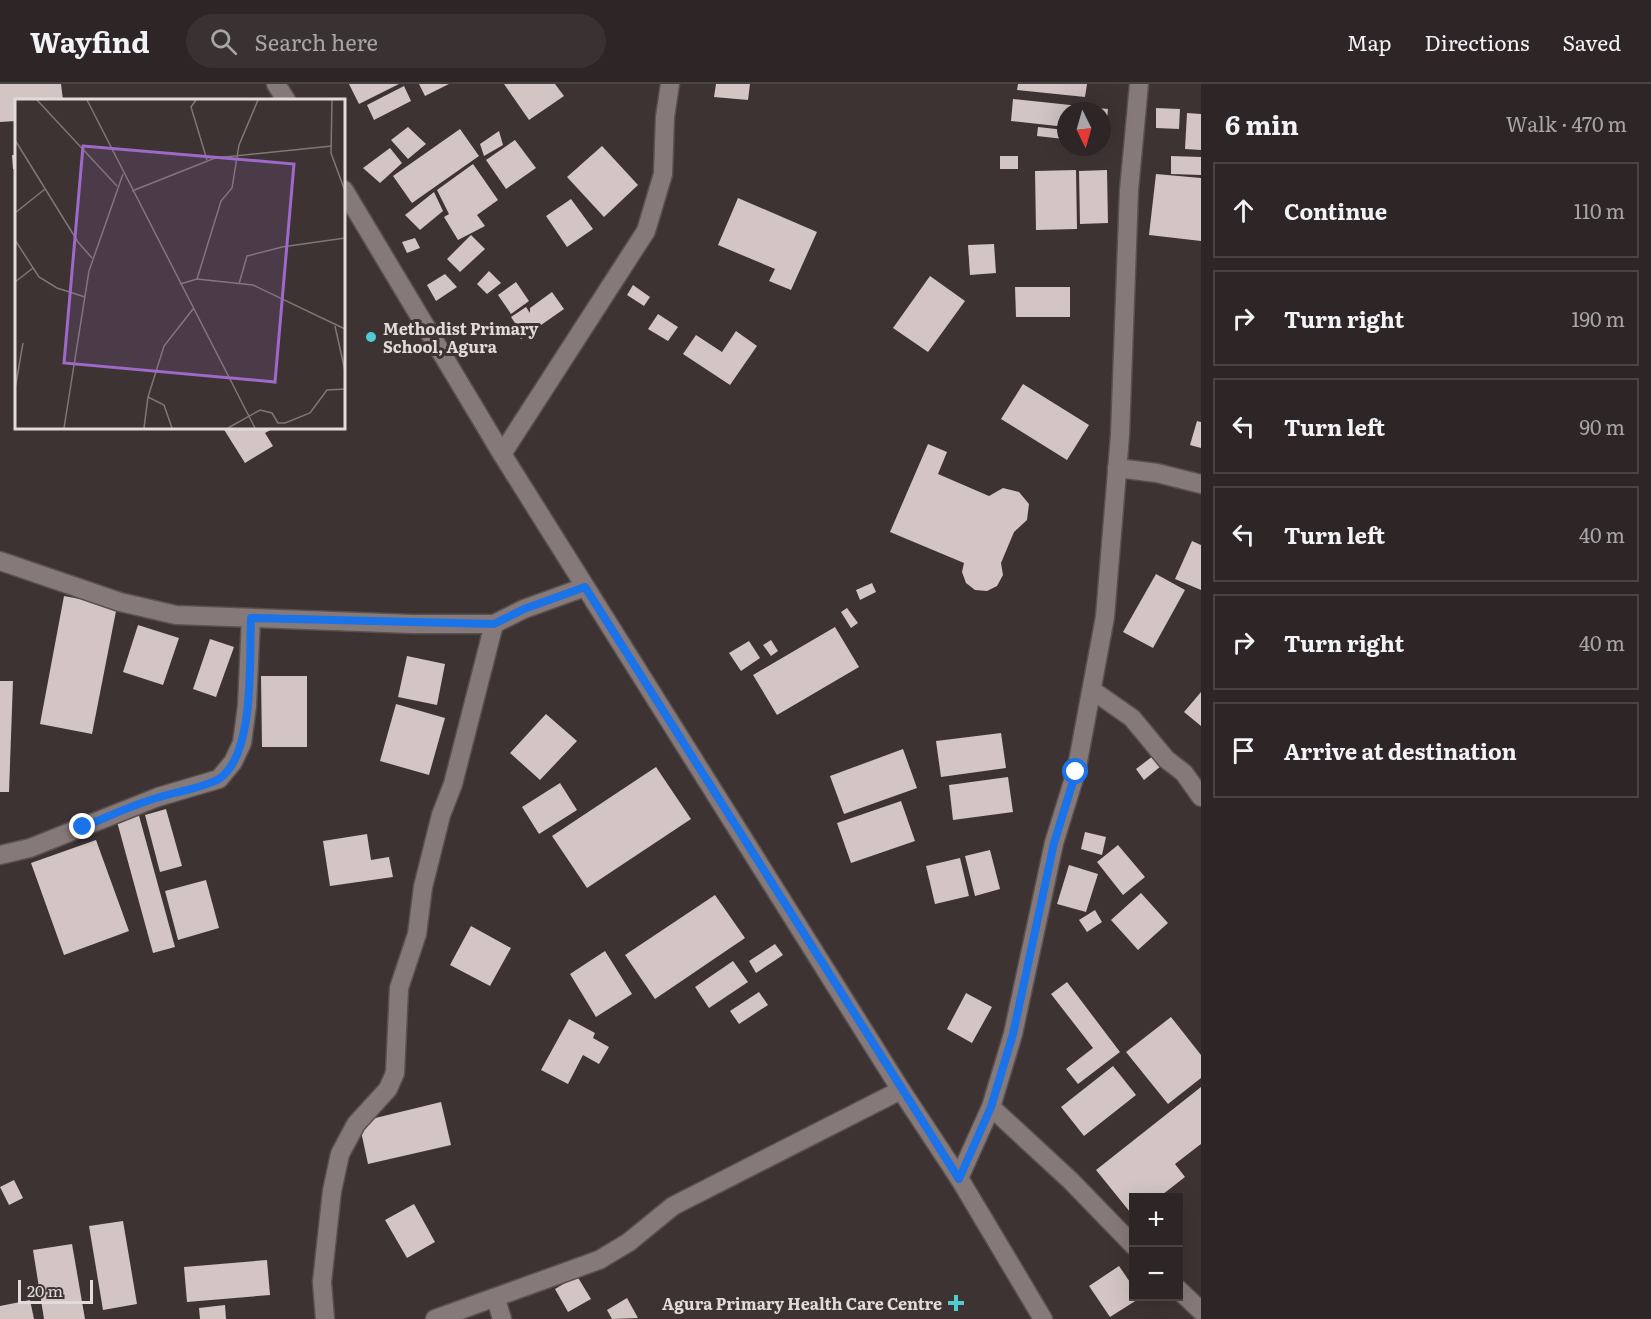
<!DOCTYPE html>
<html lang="en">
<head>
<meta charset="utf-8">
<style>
  :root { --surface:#2e2626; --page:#3a3232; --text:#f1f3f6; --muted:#a7a5a7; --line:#494343 }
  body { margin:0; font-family:Literata,serif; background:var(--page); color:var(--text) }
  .controls { position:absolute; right:18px; bottom:18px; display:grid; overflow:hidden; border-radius:0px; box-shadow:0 6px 24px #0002 }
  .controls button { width:54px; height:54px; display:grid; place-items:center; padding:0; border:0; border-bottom:2px solid var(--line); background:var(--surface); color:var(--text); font:30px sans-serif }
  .compass { position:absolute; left:1057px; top:18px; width:54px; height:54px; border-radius:50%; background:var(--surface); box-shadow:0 6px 24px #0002; rotate:175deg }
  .scale { position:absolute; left:18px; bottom:15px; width:75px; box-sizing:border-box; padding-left:6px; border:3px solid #e2dbdb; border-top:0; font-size:16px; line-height:21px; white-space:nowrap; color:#e2dbdb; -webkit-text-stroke:4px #3d3332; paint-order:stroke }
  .stop { position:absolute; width:18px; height:18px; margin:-14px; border:4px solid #1a73e8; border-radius:50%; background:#fff }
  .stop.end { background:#1a73e8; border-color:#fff; box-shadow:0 2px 6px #0008 }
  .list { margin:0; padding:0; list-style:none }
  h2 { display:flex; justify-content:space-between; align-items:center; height:78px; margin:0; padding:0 24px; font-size:26px }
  h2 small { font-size:20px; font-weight:400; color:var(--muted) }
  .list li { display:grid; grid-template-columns:39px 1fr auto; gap:18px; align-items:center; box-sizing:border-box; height:96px; margin:0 12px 12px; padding:0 12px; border:2px solid var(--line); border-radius:0px }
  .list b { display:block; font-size:22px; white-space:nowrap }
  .list em { font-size:20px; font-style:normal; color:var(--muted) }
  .icon { flex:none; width:33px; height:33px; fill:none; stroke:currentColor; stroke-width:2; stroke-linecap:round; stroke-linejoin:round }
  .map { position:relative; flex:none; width:1201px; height:1235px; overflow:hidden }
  header { display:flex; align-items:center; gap:36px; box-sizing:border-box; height:84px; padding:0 30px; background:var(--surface); border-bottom:2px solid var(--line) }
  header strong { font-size:28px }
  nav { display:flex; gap:33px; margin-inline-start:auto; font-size:21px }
  .search { width:420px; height:54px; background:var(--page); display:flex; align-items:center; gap:15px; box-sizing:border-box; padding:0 21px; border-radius:33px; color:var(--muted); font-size:22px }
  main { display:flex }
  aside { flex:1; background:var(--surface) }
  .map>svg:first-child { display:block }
  .building { fill:#d2c5c4 }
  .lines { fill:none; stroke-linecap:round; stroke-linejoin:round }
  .street-casing { stroke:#595050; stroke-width:21 }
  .secondary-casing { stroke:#595050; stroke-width:21 }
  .street { stroke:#867979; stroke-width:18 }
  .secondary { stroke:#867979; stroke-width:18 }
  .route { stroke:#1a73e8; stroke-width:8 }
  .poi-dot { fill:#51ccd3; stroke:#3d3332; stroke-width:2 }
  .labels { text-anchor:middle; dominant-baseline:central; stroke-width:6; stroke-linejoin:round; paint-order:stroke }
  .poi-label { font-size:16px; font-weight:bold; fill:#e2dbdb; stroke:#3d3332; text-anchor:start }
  .inset-road { fill:none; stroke:#7f7676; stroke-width:1.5 }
  .view { fill:#9f69c9; fill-opacity:0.15; stroke:#9f69c9; stroke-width:3 }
  .inset-edge { fill:none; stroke:#e2dbdb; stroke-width:3 }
</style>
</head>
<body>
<header>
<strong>Wayfind</strong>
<div class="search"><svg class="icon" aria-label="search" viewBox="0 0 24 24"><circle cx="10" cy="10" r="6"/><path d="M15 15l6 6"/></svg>Search here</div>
<nav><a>Map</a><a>Directions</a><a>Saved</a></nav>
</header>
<main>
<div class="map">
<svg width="1201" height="1235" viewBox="0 0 1201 1235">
  <rect width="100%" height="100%" fill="#3d3332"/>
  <g class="building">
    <polygon points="0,0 61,0 63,16 16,16 16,37 0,38"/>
    <polygon points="349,0 399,0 359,20"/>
    <polygon points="419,0 449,0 425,12"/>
    <polygon points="504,0 555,0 564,12 529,36"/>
    <polygon points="716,0 750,0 748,16 714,13"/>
    <polygon points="1018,0 1087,0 1085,13 1017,6"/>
    <polygon points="404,2 411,17 374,36 367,21"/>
    <polygon points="1013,15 1108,25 1106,47 1102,47 1102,27 1066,27 1066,43 1011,37"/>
    <polygon points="1156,24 1180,25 1179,45 1156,44"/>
    <polygon points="1187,29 1201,30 1201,66 1185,65"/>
    <polygon points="408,43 426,60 408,75 391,56"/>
    <polygon points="1038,43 1065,46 1064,55 1037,52"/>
    <polygon points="460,45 479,72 412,119 393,92"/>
    <polygon points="499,47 503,61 484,72 480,60"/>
    <polygon points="515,56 536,84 506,105 486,76"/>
    <polygon points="602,62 638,101 604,133 567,93"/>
    <polygon points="390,64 402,79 380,99 363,84"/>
    <polygon points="12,71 16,71 16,85 13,85"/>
    <rect x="1000" y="72" width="18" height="13"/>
    <polygon points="1171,72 1201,73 1201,91 1171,90"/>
    <polygon points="473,80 498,116 477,131 485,142 458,156 444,133 449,130 437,106"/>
    <polygon points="1076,86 1077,145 1036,146 1035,87"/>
    <polygon points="1107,86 1108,139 1080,140 1079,87"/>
    <polygon points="1156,90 1201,94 1201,157 1149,151"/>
    <polygon points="434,108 443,127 420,146 405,131"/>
    <polygon points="738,114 817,148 791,206 769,197 775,185 718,161"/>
    <polygon points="571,115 593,145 567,163 546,132"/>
    <polygon points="471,151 485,165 460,188 447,175"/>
    <polygon points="415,154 420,164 407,169 402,158"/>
    <polygon points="994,160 996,189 970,191 968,161"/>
    <polygon points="489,187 501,199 487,210 477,200"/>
    <polygon points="445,190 457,203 436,217 427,201"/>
    <polygon points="930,192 965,217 928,268 893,244"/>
    <polygon points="516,198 529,217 511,230 498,211"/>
    <polygon points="633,201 650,213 644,222 627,211"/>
    <polygon points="1015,203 1070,203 1070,233 1016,233"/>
    <polygon points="552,208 564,225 521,255 512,242 515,239 511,233 526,223 530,229 530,224"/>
    <polygon points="658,230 678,243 668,257 648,245"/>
    <polygon points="736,247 757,262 730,301 683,270 696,251 722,268"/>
    <polygon points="1023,300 1089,341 1067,376 1001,335"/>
    <polygon points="1197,337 1201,338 1201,364 1190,361"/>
    <polygon points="223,344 274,344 265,349 273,362 245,379"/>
    <polygon points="928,360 947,368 938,390 989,412 1003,404 1019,408 1029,420 1027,436 1014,448 1001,479 1003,491 997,502 987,507 975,506 966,499 962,488 964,479 890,448"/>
    <polygon points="1192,457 1201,461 1201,506 1175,495"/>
    <polygon points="1156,490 1185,506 1153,564 1123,548"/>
    <polygon points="872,499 876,508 860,516 856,506"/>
    <polygon points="64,512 117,522 92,650 40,640"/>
    <polygon points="847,524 858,539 851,544 841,528"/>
    <polygon points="138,541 179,554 163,601 123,588"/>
    <polygon points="835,543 859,583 777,631 753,591"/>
    <polygon points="210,555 234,563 216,613 193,605"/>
    <polygon points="771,556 778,567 771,572 763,561"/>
    <polygon points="749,557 760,574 741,587 729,569"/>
    <polygon points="407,572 445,580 437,621 398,613"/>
    <polygon points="261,592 307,592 307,663 262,663"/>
    <polygon points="0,597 13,597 9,708 0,708"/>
    <polygon points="1201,608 1201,642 1184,628"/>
    <polygon points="396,620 445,634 429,691 380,677"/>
    <polygon points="546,630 577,657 540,696 510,669"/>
    <polygon points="1001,649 1006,684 941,693 936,657"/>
    <polygon points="903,665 917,704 844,730 830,692"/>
    <polygon points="1153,672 1161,682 1144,696 1136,685"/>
    <polygon points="656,683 691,735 587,804 552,752"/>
    <polygon points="1008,693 1013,728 953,736 949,701"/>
    <polygon points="560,699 577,726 539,750 522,723"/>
    <polygon points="901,717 915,757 851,779 837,739"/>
    <polygon points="166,725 182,782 160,788 145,731"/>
    <polygon points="138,728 175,863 153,869 116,734"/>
    <polygon points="1085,748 1106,753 1102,771 1081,765"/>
    <polygon points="367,750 371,776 389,773 393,793 330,802 323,757"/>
    <polygon points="96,756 129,847 64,871 31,779"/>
    <polygon points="1118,761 1145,793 1123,811 1097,778"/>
    <polygon points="990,766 1000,805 975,812 965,772"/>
    <polygon points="960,774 969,812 935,820 926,782"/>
    <polygon points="1069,781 1098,790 1086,828 1057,820"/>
    <polygon points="206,796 219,844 178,856 165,807"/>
    <polygon points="1141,809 1168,839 1138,866 1111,836"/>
    <polygon points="715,811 745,854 655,915 625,871"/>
    <polygon points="1095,826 1102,838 1087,848 1079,836"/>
    <polygon points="471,842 511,864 490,902 450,881"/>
    <polygon points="775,860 783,871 756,889 749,877"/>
    <polygon points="605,867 632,910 596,933 570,890"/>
    <polygon points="733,877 748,898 709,924 695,903"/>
    <polygon points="1067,898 1120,968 1078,1000 1066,985 1093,964 1051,910"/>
    <polygon points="759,908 768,921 739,940 730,927"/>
    <polygon points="966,909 992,923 972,959 947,945"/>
    <polygon points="1171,933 1201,971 1201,994 1168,1020 1126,968"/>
    <polygon points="569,935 595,949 593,954 609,963 599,980 583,971 568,1000 541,986"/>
    <polygon points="1113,982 1136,1011 1084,1052 1061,1023"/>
    <polygon points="1201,1003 1201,1060 1175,1080 1185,1093 1158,1114 1134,1114 1134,1133 1096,1086"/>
    <polygon points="441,1018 451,1061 368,1080 359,1038"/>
    <polygon points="14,1096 23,1114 9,1121 0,1103"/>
    <polygon points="414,1120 435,1158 407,1174 385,1136"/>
    <polygon points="123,1137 137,1220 103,1226 89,1142"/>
    <polygon points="72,1160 85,1235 44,1235 33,1166"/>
    <polygon points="267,1176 270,1211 187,1218 184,1183"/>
    <polygon points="1119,1182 1134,1204 1134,1212 1140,1214 1110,1233 1089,1202"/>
    <polygon points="577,1192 591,1215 568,1228 555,1205"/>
    <polygon points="627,1214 638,1234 612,1235 607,1226"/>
    <polygon points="30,1216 34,1235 0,1235 0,1222"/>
    <polygon points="225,1221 226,1235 200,1235 199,1224"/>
  </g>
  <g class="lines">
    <defs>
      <g id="street">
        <polyline points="502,370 646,147 663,90 665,33 670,0"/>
        <polyline points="1117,384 1157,389 1201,400"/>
        <polyline points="0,477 120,518 176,531 412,540 494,540 524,525 585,503"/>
        <polyline points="1092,606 1132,634 1166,675 1184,689 1201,713"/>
        <polyline points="0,771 30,764 158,713 219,695 233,678 242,659 247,622 251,534"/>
        <polyline points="991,1023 1071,1097 1134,1162"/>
        <polyline points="959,1094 991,1023 1013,950 1054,759 1076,688 1105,533 1120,351 1129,106 1139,0"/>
        <polyline points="1178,1205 1201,1227"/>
        <polyline points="496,1215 502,1235"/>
        <polyline points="325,1235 322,1198 332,1107 340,1070 356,1040 388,1005 395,989 399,904 417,850 423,803 441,731 453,700 494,540"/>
        <polyline points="435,1235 599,1176 629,1158 673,1122 901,1006"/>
      </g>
      <g id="secondary">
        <polyline points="276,0 286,16"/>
        <polyline points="344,106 502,370 901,1006 959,1094 1043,1235"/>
      </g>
    </defs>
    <use href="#street" class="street-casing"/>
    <use href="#secondary" class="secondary-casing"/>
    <use href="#street" class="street"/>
    <use href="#secondary" class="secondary"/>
  </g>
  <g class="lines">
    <path class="route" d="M83 743C108 733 134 720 160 713 178 707 199 705 217 696 256 674 249 573 251 534L494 540 524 525 585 503 959 1095 991 1023 1013 950 1054 759 1076 688"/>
  </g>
  <g class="poi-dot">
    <circle cx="371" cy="253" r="6"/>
    <path d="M953 1210h6v6h6v6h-6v6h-6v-6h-6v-6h6z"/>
  </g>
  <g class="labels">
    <g class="poi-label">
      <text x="383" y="244">Methodist Primary<tspan x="383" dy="18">School, Agura</tspan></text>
      <text x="942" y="1219" text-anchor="end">Agura Primary Health Care Centre</text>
    </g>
  </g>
  <g transform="translate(15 15)">
    <rect width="330" height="330" fill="#3d3332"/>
    <path class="inset-road" d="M22 1 102 87M72 1 240 329M181 1 176 8 192 61M317 1 316 54 330 92M0 41 63 143 77 159M117 92 200 59 317 47M0 114 30 90M0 141 24 178 42 189 70 198M182 180 206 102 217 89 224 46 243 1M0 183 18 169M165 185 182 180 238 186 330 230M224 185 232 157 267 148 330 139M320 227 330 272M0 290 8 244M133 298 149 306 157 329M49 329 74 172 108 75M129 329 133 298 149 247 178 210M213 329 245 311 257 314 263 324H270L295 314 312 291 330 290"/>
    <path class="view" d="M68 47 279 65 260 283 49 264Z"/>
    <rect width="330" height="330" class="inset-edge"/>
  </g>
</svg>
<div class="controls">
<button>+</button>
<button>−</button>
</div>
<svg class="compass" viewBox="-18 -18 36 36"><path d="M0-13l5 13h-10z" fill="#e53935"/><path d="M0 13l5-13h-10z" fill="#a7a5a7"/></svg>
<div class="scale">20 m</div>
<div class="stop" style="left:1076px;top:688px"></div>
<div class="stop end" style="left:83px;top:743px"></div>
</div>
<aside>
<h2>6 min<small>Walk · 470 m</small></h2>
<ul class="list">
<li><svg class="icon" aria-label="ahead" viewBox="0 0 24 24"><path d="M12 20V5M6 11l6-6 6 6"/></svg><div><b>Continue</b></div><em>110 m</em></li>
<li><svg class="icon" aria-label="right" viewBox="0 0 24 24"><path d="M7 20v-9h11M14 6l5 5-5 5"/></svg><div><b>Turn right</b></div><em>190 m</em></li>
<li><svg class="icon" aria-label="left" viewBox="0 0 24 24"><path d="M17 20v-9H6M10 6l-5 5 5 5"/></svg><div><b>Turn left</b></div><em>90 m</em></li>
<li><svg class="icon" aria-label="left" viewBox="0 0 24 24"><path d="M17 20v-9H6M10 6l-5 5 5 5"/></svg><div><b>Turn left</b></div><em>40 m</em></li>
<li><svg class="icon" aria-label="right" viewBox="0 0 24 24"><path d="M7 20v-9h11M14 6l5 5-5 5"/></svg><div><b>Turn right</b></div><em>40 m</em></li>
<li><svg class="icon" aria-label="arrive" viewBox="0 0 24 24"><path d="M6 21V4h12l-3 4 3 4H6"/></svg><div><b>Arrive at destination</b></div></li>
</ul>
</aside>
</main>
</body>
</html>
